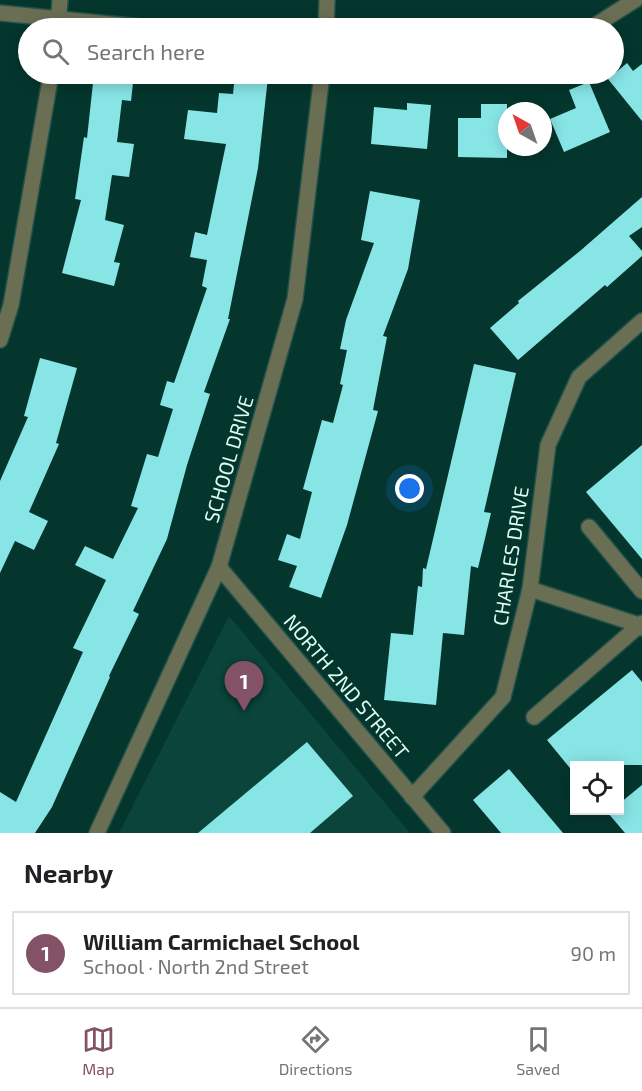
<!DOCTYPE html>
<html lang="en">
<head>
<meta charset="utf-8">
<style>
  :root { --surface:#fff; --page:#f2f2f2; --text:#202124; --muted:#757577; --line:#e0e0e0; --accent:#845267 }
  body { margin:0; font-family:"Exo 2",sans-serif; background:var(--page); color:var(--text) }
  .controls { position:absolute; right:18px; bottom:18px; display:grid; overflow:hidden; border-radius:0px; box-shadow:0 3px 15px #0003 }
  .controls button { width:54px; height:54px; display:grid; place-items:center; padding:0; border:0; border-bottom:2px solid var(--line); background:var(--surface); color:var(--text); font:30px sans-serif }
  .compass { position:absolute; left:498px; top:102px; width:54px; height:54px; border-radius:50%; background:var(--surface); box-shadow:0 3px 15px #0003; rotate:320deg }
  .you { position:absolute; left:410px; top:489px; width:21px; height:21px; margin:-15px; border:4px solid #fff; border-radius:50%; background:#1a73e8; box-shadow:0 0 0 9px #1a73e833 }
  .badge { display:grid; place-items:center; width:39px; height:39px; border-radius:50%; background:var(--accent); color:#fff; font-size:20px; font-weight:700 }
  .pin { position:absolute; translate:-50% -50px; filter:drop-shadow(0 2px 3px #0008) }
  .pin::after { content:''; position:absolute; top:32px; width:21px; height:18px; background:inherit; clip-path:polygon(0 0,100% 0,50% 100%) }
  .list { margin:0; padding:0; list-style:none }
  h2 { display:flex; justify-content:space-between; align-items:center; height:78px; margin:0; padding:0 24px; font-size:26px }
  h2 small { font-size:20px; font-weight:400; color:var(--muted) }
  .list li { display:grid; grid-template-columns:39px 1fr auto; gap:18px; align-items:center; box-sizing:border-box; height:84px; margin:0 12px 12px; padding:0 12px; border:2px solid var(--line); border-radius:0px }
  .list b { display:block; font-size:22px; white-space:nowrap }
  .list p { margin:0; font-size:20px; white-space:nowrap; color:var(--muted) }
  .list em { font-size:20px; font-style:normal; color:var(--muted) }
  .icon { flex:none; width:33px; height:33px; fill:none; stroke:currentColor; stroke-width:2; stroke-linecap:round; stroke-linejoin:round }
  .map { position:relative; flex:none; width:642px; height:833px; overflow:hidden }
  .search { position:absolute; background:var(--surface); box-shadow:0 3px 15px #0003; left:18px; right:18px; top:18px; height:66px; display:flex; align-items:center; gap:15px; box-sizing:border-box; padding:0 21px; border-radius:33px; color:var(--muted); font-size:22px }
  .sheet { height:174px; background:var(--surface) }
  nav { display:flex; justify-content:space-around; align-items:center; box-sizing:border-box; height:84px; border-top:2px solid var(--line); background:var(--surface); font-size:16px; color:var(--muted) }
  nav a { display:grid; justify-items:center; gap:3px }
  nav .on { color:var(--accent) }
  .map>svg:first-child { display:block }
  .built { fill:#0a443a }
  .building { fill:#88e5e6 }
  .lines { fill:none; stroke-linecap:round; stroke-linejoin:round }
  .minor-casing { stroke:#225249; stroke-width:18 }
  .minor { stroke:#6a6f54; stroke-width:15 }
  .labels { text-anchor:middle; dominant-baseline:central; stroke-width:6; stroke-linejoin:round; paint-order:stroke }
  .street-label { font-size:20px; fill:#ddfdf4; stroke:#04362d }
</style>
</head>
<body>
<div class="map">
<svg width="642" height="833" viewBox="0 0 642 833">
  <rect width="100%" height="100%" fill="#04362d"/>
  <polygon class="built" points="229,616 410,833 119,833"/>
  <g class="building">
    <polygon points="627,63 633,71 642,64 642,121 608,79"/>
    <polygon points="94,74 134,74 131,101 122,100 117,142 134,144 129,177 112,175 105,220 124,225 114,262 120,263 114,286 62,273 81,200 75,199 84,137 87,138"/>
    <polygon points="235,74 268,77 258,168 228,319 230,319 204,392 210,394 187,465 167,539 133,611 139,614 109,676 110,677 52,807 35,833 0,833 0,792 16,802 83,652 73,648 106,580 75,565 85,546 113,559 138,508 131,506 147,454 158,457 173,409 160,405 167,381 174,383 207,288 202,286 207,260 190,257 195,232 207,235 226,144 184,139 188,110 217,113 219,93 233,94"/>
    <polygon points="589,82 610,132 564,152 550,119 576,108 569,90"/>
    <polygon points="407,103 431,105 427,149 371,144 374,107 407,110"/>
    <polygon points="481,104 507,104 507,158 458,157 458,118 481,118"/>
    <polygon points="370,191 420,200 408,269 383,336 387,337 373,410 378,411 347,525 321,598 289,587 297,566 278,560 287,534 300,539 312,492 303,489 322,420 333,423 343,385 340,384 347,350 340,349 346,320 374,243 361,240"/>
    <polygon points="642,197 642,227 629,236 642,251 642,256 607,287 605,285 518,360 490,328 519,303 518,301 580,251"/>
    <polygon points="40,358 77,368 56,443 59,444 29,512 48,521 34,550 15,541 0,573 0,481 28,417 24,416"/>
    <polygon points="474,364 516,373 484,512 491,513 478,568 471,566 464,635 443,633 436,705 384,700 391,633 413,635 418,586 422,587 423,568 426,569"/>
    <polygon points="642,445 642,559 586,492"/>
    <polygon points="632,670 642,682 642,765 574,765 574,773 547,740"/>
    <polygon points="307,742 353,796 310,833 198,833"/>
    <polygon points="509,769 563,833 501,833 473,800"/>
    <polygon points="642,785 642,833 625,833 608,813 611,810 620,810 620,803"/>
  </g>
  <g class="lines">
    <defs>
      <g id="minor">
        <polyline points="0,13 151,28"/>
        <polyline points="58,28 60,0"/>
        <polyline points="326,28 327,0"/>
        <polyline points="591,28 635,0"/>
        <polyline points="0,340 11,305 51,74"/>
        <polyline points="589,527 642,591"/>
        <polyline points="219,567 443,833"/>
        <polyline points="530,589 639,625 642,628"/>
        <polyline points="534,717 642,623"/>
        <polyline points="412,797 503,697 530,589 548,445 579,377 642,321"/>
        <polyline points="97,833 219,567 295,299 322,74"/>
      </g>
    </defs>
    <use href="#minor" class="minor-casing"/>
    <use href="#minor" class="minor"/>
  </g>
  <g class="labels">
    <g class="street-label">
      <text transform="translate(228 459) rotate(-74)">SCHOOL DRIVE</text>
      <text transform="translate(510 556) rotate(-81)">CHARLES DRIVE</text>
      <text transform="translate(347 686) rotate(50)">NORTH 2ND STREET</text>
    </g>
  </g>
</svg>
<div class="controls">
<button><svg class="icon" aria-label="locate" viewBox="0 0 24 24"><circle cx="12" cy="12" r="6"/><path d="M12 2v4M12 18v4M2 12h4M18 12h4"/></svg></button>
</div>
<svg class="compass" viewBox="-18 -18 36 36"><path d="M0-13l5 13h-10z" fill="#e53935"/><path d="M0 13l5-13h-10z" fill="#757577"/></svg>
<div class="you"></div>
<div class="pin badge" style="left:244px;top:711px">1</div>
<div class="search"><svg class="icon" aria-label="search" viewBox="0 0 24 24"><circle cx="10" cy="10" r="6"/><path d="M15 15l6 6"/></svg>Search here</div>
</div>
<section class="sheet">
<h2>Nearby<small></small></h2>
<ul class="list">
<li><span class="badge">1</span><div><b>William Carmichael School</b><p>School · North 2nd Street</p></div><em>90 m</em></li>
</ul>
</section>
<nav>
<a class="on"><svg class="icon" aria-label="map" viewBox="0 0 24 24"><path d="M3 6l6-2 6 2 6-2v14l-6 2-6-2-6 2zM9 4v14M15 6v14"/></svg>Map</a>
<a><svg class="icon" aria-label="directions" viewBox="0 0 24 24"><path d="M12 3l9 9-9 9-9-9zM9 14v-3h6M13 9l2 2-2 2"/></svg>Directions</a>
<a><svg class="icon" aria-label="saved" viewBox="0 0 24 24"><path d="M7 4h10v16l-5-4-5 4z"/></svg>Saved</a>
</nav>
</body>
</html>
